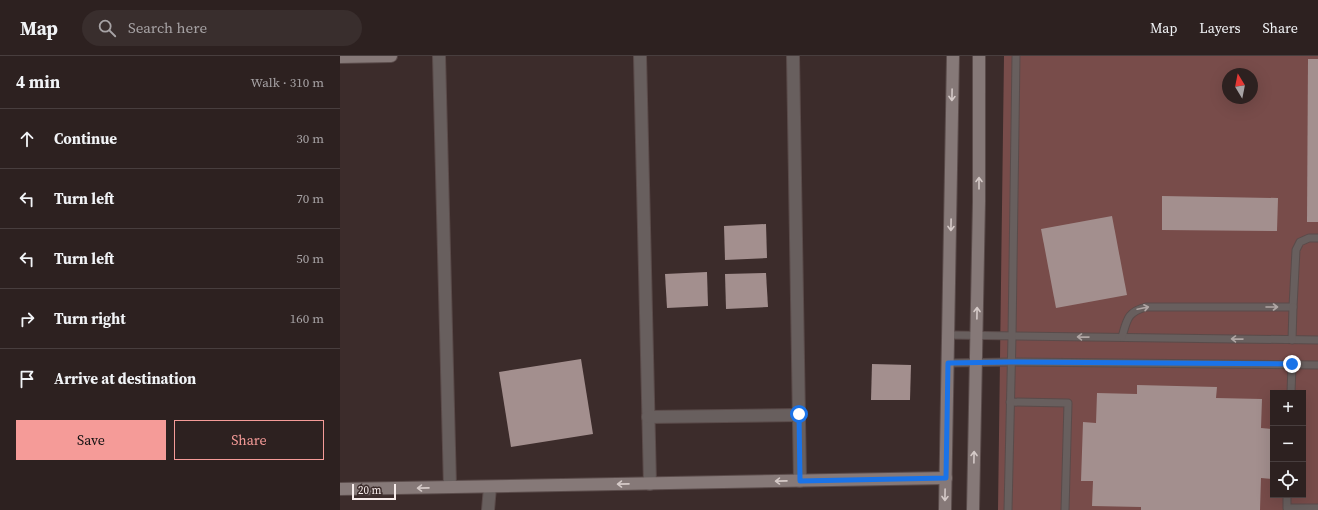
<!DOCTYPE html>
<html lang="en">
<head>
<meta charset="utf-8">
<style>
  :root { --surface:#2d2120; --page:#392e2d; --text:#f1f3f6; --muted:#a7a3a5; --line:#483e3e; --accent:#f59b98 }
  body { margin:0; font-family:"Source Serif 4",serif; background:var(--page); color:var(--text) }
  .controls { position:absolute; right:12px; bottom:12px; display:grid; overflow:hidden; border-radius:0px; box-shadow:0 4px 16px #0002 }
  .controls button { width:36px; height:36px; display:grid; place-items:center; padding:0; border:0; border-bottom:1px solid var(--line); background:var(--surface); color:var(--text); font:20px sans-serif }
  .compass { position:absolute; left:882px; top:12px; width:36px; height:36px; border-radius:50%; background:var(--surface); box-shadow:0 4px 16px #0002; rotate:350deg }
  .scale { position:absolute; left:12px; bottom:10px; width:44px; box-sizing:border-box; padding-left:4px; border:2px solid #f7eceb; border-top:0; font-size:11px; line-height:14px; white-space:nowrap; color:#f7eceb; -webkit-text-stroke:3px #3c2c2b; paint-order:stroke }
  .stop { position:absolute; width:12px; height:12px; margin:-9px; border:3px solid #1a73e8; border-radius:50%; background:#fff }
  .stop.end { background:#1a73e8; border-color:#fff; box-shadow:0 1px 4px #0008 }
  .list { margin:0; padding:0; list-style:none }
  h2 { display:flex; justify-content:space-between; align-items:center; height:52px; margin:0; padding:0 16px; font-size:17px }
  h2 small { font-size:13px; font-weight:400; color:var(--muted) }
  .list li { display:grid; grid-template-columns:26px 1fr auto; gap:12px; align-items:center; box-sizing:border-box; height:60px; padding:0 16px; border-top:1px solid var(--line) }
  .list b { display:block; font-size:15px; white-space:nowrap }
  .list em { font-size:13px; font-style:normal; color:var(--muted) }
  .actions { display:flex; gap:8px; padding:12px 16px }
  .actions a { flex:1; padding:9px 0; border:1px solid var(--accent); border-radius:0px; text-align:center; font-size:14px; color:var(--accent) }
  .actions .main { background:var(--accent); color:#111 }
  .icon { flex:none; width:22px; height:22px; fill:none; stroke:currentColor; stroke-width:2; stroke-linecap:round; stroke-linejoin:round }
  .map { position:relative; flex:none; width:978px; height:454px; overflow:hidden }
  header { display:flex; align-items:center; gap:24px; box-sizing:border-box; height:56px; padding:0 20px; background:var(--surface); border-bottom:1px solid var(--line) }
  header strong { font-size:19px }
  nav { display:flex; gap:22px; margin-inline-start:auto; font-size:14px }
  .search { width:280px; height:36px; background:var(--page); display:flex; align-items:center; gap:10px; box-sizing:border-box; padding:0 14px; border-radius:22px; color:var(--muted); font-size:15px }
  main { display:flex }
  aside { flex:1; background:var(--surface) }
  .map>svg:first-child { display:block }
  .green { fill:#784c4a; fill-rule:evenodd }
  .building { fill:#a38f8e }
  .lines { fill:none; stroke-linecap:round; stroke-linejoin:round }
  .lane-casing { stroke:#5a4b4a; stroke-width:9 }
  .street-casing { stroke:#5a4b4a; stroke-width:14 }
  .secondary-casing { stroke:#5a4b4a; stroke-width:14 }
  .lane { stroke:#685f5e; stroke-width:7 }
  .street { stroke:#685f5e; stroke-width:12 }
  .secondary { stroke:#867978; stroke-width:12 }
  .oneway { stroke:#d5cac8 }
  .oneway2 { stroke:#b0a6a4 }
  .route { stroke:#1a73e8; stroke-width:5 }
</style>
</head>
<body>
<header>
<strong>Map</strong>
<div class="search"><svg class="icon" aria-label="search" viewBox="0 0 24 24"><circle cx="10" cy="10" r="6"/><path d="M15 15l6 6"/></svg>Search here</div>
<nav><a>Map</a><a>Layers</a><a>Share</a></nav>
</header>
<main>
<aside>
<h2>4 min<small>Walk · 310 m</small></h2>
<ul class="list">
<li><svg class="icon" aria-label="ahead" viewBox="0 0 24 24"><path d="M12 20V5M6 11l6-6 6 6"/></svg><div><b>Continue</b></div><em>30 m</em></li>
<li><svg class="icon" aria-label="left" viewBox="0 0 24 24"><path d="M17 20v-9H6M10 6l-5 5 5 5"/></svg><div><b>Turn left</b></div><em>70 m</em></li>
<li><svg class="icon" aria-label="left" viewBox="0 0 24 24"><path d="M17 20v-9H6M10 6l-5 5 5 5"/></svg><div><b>Turn left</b></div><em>50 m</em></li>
<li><svg class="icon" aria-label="right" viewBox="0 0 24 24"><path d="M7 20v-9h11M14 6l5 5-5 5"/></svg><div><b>Turn right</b></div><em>160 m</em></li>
<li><svg class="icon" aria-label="arrive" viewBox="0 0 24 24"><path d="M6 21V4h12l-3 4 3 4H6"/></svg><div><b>Arrive at destination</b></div></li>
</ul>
<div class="actions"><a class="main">Save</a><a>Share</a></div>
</aside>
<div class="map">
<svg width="978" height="454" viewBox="0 0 978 454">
  <rect width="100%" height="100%" fill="#3c2c2b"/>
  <path class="green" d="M664 0H978V454H658ZM888 18H912V42H888ZM933 337H963V439H933Z"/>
  <g class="building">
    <polygon points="968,3 978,3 978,166 967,166"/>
    <polygon points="822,140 938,142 937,175 822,174"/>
    <polygon points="772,160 787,239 716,252 701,173"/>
    <polygon points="426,168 427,202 385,204 384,170"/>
    <polygon points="367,216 368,250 327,252 325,218"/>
    <polygon points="426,217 428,251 386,253 385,218"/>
    <polygon points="241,303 253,378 171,391 159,316"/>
    <polygon points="532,308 571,309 570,344 531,344"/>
    <polygon points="797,329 877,331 876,342 922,343 921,372 933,373 933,423 921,422 920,454 801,454 801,451 752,450 753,425 741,425 743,366 756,367 757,337 797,338"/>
  </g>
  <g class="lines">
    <defs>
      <g id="lane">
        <polyline points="609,279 978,284"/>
        <path d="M782 281C787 264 787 256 806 251H953L956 194 960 186 969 182H978"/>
        <polyline points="952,284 953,251"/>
        <polyline points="608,307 671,306 978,309"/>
        <polyline points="951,337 952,309"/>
        <polyline points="670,346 728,347 725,454"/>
        <polyline points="947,439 947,452 978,452"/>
        <polyline points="668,454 672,280 676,0"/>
      </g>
      <g id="street">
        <polyline points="99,0 110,431"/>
        <polyline points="300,0 310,428"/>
        <polyline points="453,0 460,425"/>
        <polyline points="308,361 459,359"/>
        <polyline points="148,454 150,431"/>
      </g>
      <g id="secondary">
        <polyline points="0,1 51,0"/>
        <polyline points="0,433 606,422"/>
        <polyline points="605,454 613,0"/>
        <polyline points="633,454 639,145 639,0"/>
      </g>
    </defs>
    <use href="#lane" class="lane-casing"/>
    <use href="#street" class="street-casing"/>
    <use href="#secondary" class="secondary-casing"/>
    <use href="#lane" class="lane"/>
    <use href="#street" class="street"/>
    <use href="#secondary" class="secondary"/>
  </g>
  <defs><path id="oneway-shaft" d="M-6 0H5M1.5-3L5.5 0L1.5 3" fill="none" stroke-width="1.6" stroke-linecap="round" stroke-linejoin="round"/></defs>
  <g class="oneway">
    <use href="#oneway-shaft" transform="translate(612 39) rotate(91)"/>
    <use href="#oneway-shaft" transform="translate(639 127) rotate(-90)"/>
    <use href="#oneway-shaft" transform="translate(611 169) rotate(91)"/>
    <use href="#oneway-shaft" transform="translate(637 257) rotate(-89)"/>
    <use href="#oneway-shaft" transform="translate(634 401) rotate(-89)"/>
    <use href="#oneway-shaft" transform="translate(441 425) rotate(179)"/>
    <use href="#oneway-shaft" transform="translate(283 428) rotate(179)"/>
    <use href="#oneway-shaft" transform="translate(83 432) rotate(179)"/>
    <use href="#oneway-shaft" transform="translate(605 439) rotate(91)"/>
  </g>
  <g class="oneway2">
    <use href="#oneway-shaft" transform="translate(932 251)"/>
    <use href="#oneway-shaft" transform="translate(803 252) rotate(-12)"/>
    <use href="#oneway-shaft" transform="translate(743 281) rotate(-179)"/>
    <use href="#oneway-shaft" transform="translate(897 283) rotate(-179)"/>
  </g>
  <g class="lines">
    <polyline class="route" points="459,358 460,425 606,422 608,307 671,306 952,308"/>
  </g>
</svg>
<div class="controls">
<button>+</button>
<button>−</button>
<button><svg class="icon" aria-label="locate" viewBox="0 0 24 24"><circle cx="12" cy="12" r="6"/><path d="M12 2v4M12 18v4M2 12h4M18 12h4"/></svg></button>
</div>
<svg class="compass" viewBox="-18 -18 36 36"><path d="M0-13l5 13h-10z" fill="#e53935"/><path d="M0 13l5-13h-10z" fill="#a7a3a5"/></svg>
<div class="scale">20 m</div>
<div class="stop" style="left:459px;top:358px"></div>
<div class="stop end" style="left:952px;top:308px"></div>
</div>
</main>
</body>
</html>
